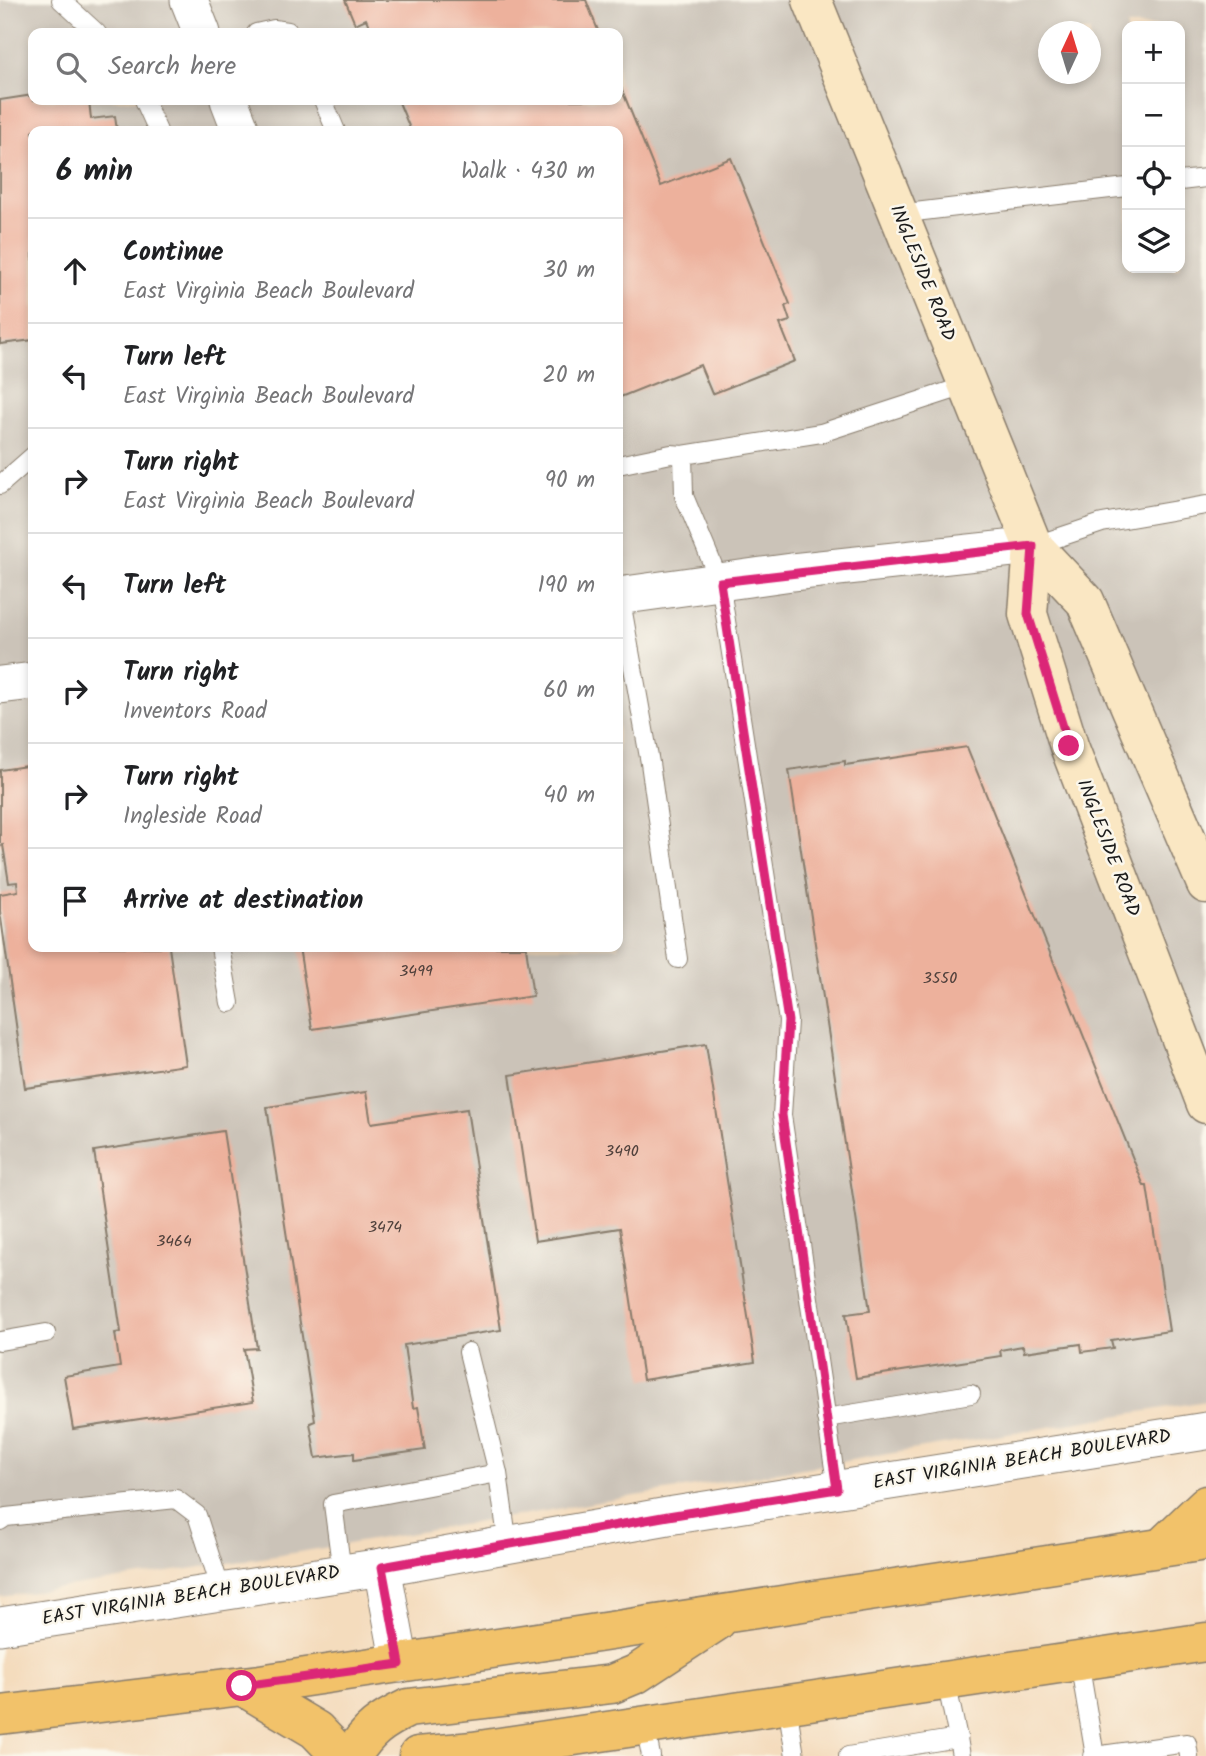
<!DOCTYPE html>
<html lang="en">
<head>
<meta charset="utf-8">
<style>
  :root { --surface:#fff; --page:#f6f6f6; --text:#202124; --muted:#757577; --line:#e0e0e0 }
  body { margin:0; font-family:Kalam,sans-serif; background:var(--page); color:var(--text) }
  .controls { position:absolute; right:21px; top:21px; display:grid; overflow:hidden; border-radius:14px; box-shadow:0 4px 10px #0003 }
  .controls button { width:63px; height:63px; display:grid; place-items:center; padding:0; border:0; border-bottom:2px solid var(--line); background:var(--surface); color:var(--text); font:35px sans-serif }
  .compass { position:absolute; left:1038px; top:21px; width:63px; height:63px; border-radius:50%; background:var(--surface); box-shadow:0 4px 10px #0003; rotate:4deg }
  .stop { position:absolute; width:21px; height:21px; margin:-16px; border:5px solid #db2777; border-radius:50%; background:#fff }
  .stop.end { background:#db2777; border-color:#fff; box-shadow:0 2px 7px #0008 }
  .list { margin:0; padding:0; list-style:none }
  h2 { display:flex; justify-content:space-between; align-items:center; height:91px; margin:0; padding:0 28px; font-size:30px }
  h2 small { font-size:23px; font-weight:400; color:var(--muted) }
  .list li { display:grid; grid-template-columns:46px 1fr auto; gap:21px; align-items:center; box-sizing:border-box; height:105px; padding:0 28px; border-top:2px solid var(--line) }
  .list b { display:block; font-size:26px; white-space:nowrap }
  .list p { margin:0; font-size:23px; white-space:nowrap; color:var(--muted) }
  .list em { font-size:23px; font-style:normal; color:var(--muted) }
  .icon { flex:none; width:38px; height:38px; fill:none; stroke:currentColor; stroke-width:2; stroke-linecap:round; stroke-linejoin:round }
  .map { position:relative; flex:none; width:1206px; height:1756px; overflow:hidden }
  .search { position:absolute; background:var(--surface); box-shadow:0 4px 10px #0003; left:28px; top:28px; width:595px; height:77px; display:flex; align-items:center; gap:18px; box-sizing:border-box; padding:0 24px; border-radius:14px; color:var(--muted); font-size:26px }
  .panel { position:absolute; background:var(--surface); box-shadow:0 4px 10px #0003; left:28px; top:126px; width:595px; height:826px; border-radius:14px }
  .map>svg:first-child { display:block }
  .industrial { fill:#cbc3b8; fill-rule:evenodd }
  .building { fill:#edb19c }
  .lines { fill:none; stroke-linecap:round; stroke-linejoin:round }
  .lane-casing { stroke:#887c6c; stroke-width:20 }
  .street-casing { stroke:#887c6c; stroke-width:39 }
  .secondary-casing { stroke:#887c6c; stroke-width:41 }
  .primary-casing { stroke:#887c6c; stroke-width:41 }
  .lane { stroke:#fff; stroke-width:18 }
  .street { stroke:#fff; stroke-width:37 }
  .secondary { stroke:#fae7c3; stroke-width:38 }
  .primary { stroke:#f2c26a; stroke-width:38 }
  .route { stroke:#db2777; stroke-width:9 }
  .labels { text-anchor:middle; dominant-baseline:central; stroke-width:5; stroke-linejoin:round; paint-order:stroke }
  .number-label { font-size:16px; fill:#50413c }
  .street-label { font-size:19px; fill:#1c1c1c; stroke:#fbf7ec }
</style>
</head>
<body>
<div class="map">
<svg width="1206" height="1756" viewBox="0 0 1206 1756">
  <rect width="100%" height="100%" fill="#fbf7ec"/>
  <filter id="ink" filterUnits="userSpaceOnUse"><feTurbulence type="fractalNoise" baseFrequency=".0143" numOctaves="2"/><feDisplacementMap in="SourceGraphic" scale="14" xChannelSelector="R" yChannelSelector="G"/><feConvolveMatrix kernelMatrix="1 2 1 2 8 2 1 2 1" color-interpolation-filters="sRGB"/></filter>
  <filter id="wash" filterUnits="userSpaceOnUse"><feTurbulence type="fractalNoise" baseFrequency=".00686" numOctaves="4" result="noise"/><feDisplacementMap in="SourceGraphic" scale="28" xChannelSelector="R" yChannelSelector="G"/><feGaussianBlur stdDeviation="1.57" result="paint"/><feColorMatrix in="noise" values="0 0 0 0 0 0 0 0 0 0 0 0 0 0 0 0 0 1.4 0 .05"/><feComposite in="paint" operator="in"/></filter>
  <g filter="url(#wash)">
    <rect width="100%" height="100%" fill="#f4dcbd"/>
    <path class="industrial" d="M0 0H1206V1401L275 1556 0 1597ZM1127 26H1180V268H1127ZM1048 32H1090V74H1048ZM33 33H618V100H33ZM33 131H618V947H33Z"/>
    <g id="blocks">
      <g class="building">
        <polygon points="345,0 586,0 599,33 372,33 366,19 355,24"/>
        <polygon points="618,80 661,186 731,158 790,304 785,306 790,321 780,324 795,361 712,394 700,365 618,398 618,131 411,131 398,100 618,100"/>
        <polygon points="33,95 33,100 89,100 91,119 115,116 117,131 33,131 33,340 0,344 0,100"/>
        <polygon points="967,747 1144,1186 1147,1186 1169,1331 1111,1340 1113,1348 1082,1352 1081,1344 1024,1352 1023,1346 1000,1350 1001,1356 856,1378 846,1314 870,1311 789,770 845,761 845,765"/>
        <polygon points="33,765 33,947 169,947 186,1065 25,1088 0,911 0,894 18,891 17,882 9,883 3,845 0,846 0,770"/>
        <polygon points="299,947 526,947 533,996 312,1029"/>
        <polygon points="706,1044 755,1362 643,1380 620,1228 535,1241 510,1075"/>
        <polygon points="366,1092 371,1123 467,1109 501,1330 404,1345 413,1408 418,1407 425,1450 354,1460 354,1453 316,1458 310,1423 315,1421 267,1107"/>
        <polygon points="223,1131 257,1348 244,1349 253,1402 73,1429 64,1376 120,1367 115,1333 121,1332 94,1151"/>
      </g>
    </g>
  </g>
  <g filter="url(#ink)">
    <use href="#blocks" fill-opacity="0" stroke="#887c6c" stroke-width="2"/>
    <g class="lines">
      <defs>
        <g id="lane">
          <polyline points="61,0 97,33"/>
          <polyline points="256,33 274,29 288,31 290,33"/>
          <polyline points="144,100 158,131"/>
          <polyline points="323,100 336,131"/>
          <polyline points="1180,181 1206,178"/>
          <polyline points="898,214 1127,187"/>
          <polyline points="683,455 684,496 720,582 788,1021 782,1115 837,1489"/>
          <polyline points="618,465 671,454 683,455 821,433 968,385"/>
          <polyline points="0,485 33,456"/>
          <polyline points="1033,546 1102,523 1206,505"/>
          <polyline points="620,595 650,763 678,959"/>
          <polyline points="220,947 230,1003"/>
          <polyline points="0,1341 46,1333"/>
          <polyline points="468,1352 498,1473 508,1545"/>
          <polyline points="826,1418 971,1394"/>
          <polyline points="0,1521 6,1517 176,1499 197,1515 221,1590"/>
          <polyline points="342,1572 333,1504 498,1473"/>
          <polyline points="1079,1661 1095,1756 1093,1756"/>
          <polyline points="787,1704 795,1756"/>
          <polyline points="645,1725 651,1756"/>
          <polyline points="958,1738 961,1756"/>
          <polyline points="848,1756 958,1738 946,1681"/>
          <polyline points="1095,1756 1187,1743 1189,1756"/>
        </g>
        <g id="street">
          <polyline points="189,0 202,33"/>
          <polyline points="229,100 241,131"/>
          <polyline points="618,596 792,572 1033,546"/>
          <polyline points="0,685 33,681"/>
          <polyline points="382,1567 400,1664"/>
          <polyline points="0,1626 382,1567 668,1516 1206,1431"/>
        </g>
        <g id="secondary">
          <polyline points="812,0 1033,546 1085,601 1206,884"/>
          <polyline points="1033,546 1028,614 1069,746 1206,1104"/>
        </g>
        <g id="primary">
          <polyline points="1162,1547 1206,1505"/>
          <polyline points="242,1686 316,1730 341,1756"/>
          <polyline points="0,1715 260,1684 1206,1541"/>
          <path d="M352 1756C368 1730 381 1721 408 1708L612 1684 636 1674 717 1621"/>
          <polyline points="418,1756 473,1751 1206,1642"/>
        </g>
      </defs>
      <use href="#lane" class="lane-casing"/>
      <use href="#street" class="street-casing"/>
      <use href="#secondary" class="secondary-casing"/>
      <use href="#primary" class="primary-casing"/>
      <use href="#lane" class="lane"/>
      <use href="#street" class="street"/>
      <use href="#secondary" class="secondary"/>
      <use href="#primary" class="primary"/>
    </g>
  </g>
  <g class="lines" filter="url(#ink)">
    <polyline class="route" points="242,1686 400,1664 382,1567 668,1516 837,1489 782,1115 788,1021 720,582 1033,546 1028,614 1069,746"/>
  </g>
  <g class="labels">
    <g class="number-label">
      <text x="416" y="971">3499</text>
      <text x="940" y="978">3550</text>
      <text x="622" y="1151">3490</text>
      <text x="385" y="1227">3474</text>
      <text x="174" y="1241">3464</text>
    </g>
    <g class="street-label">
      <text transform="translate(922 273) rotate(68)">INGLESIDE ROAD</text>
      <text transform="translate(1108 848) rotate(69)">INGLESIDE ROAD</text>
      <text transform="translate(1022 1460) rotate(-9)">EAST VIRGINIA BEACH BOULEVARD</text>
      <text transform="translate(191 1596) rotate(-9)">EAST VIRGINIA BEACH BOULEVARD</text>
    </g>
  </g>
</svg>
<div class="controls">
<button>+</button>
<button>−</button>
<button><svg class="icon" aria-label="locate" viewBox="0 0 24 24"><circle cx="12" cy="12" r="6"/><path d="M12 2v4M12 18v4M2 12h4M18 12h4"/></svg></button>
<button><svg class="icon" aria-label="layers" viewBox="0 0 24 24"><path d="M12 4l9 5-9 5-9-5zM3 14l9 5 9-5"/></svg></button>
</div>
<svg class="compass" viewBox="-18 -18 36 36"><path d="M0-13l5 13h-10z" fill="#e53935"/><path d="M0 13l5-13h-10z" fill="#757577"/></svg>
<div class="stop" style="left:242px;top:1686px"></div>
<div class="stop end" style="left:1069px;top:746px"></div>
<div class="search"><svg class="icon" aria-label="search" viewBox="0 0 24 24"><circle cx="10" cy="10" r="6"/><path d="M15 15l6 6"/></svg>Search here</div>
<section class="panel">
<h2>6 min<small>Walk · 430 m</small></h2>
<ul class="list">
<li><svg class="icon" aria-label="ahead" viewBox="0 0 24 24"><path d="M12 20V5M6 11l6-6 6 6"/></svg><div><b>Continue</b><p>East Virginia Beach Boulevard</p></div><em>30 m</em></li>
<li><svg class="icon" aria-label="left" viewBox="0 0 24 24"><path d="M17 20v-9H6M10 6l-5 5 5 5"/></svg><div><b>Turn left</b><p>East Virginia Beach Boulevard</p></div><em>20 m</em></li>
<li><svg class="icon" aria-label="right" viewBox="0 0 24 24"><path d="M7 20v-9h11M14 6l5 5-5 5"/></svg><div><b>Turn right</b><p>East Virginia Beach Boulevard</p></div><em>90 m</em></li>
<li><svg class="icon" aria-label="left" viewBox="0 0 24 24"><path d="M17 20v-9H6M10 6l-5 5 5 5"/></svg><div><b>Turn left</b></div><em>190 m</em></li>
<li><svg class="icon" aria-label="right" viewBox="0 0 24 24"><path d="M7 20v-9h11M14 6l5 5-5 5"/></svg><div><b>Turn right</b><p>Inventors Road</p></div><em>60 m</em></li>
<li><svg class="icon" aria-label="right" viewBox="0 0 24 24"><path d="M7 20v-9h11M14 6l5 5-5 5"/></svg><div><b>Turn right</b><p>Ingleside Road</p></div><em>40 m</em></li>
<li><svg class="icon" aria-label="arrive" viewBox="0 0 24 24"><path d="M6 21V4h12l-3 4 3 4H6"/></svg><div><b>Arrive at destination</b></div></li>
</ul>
</section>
</div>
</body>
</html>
